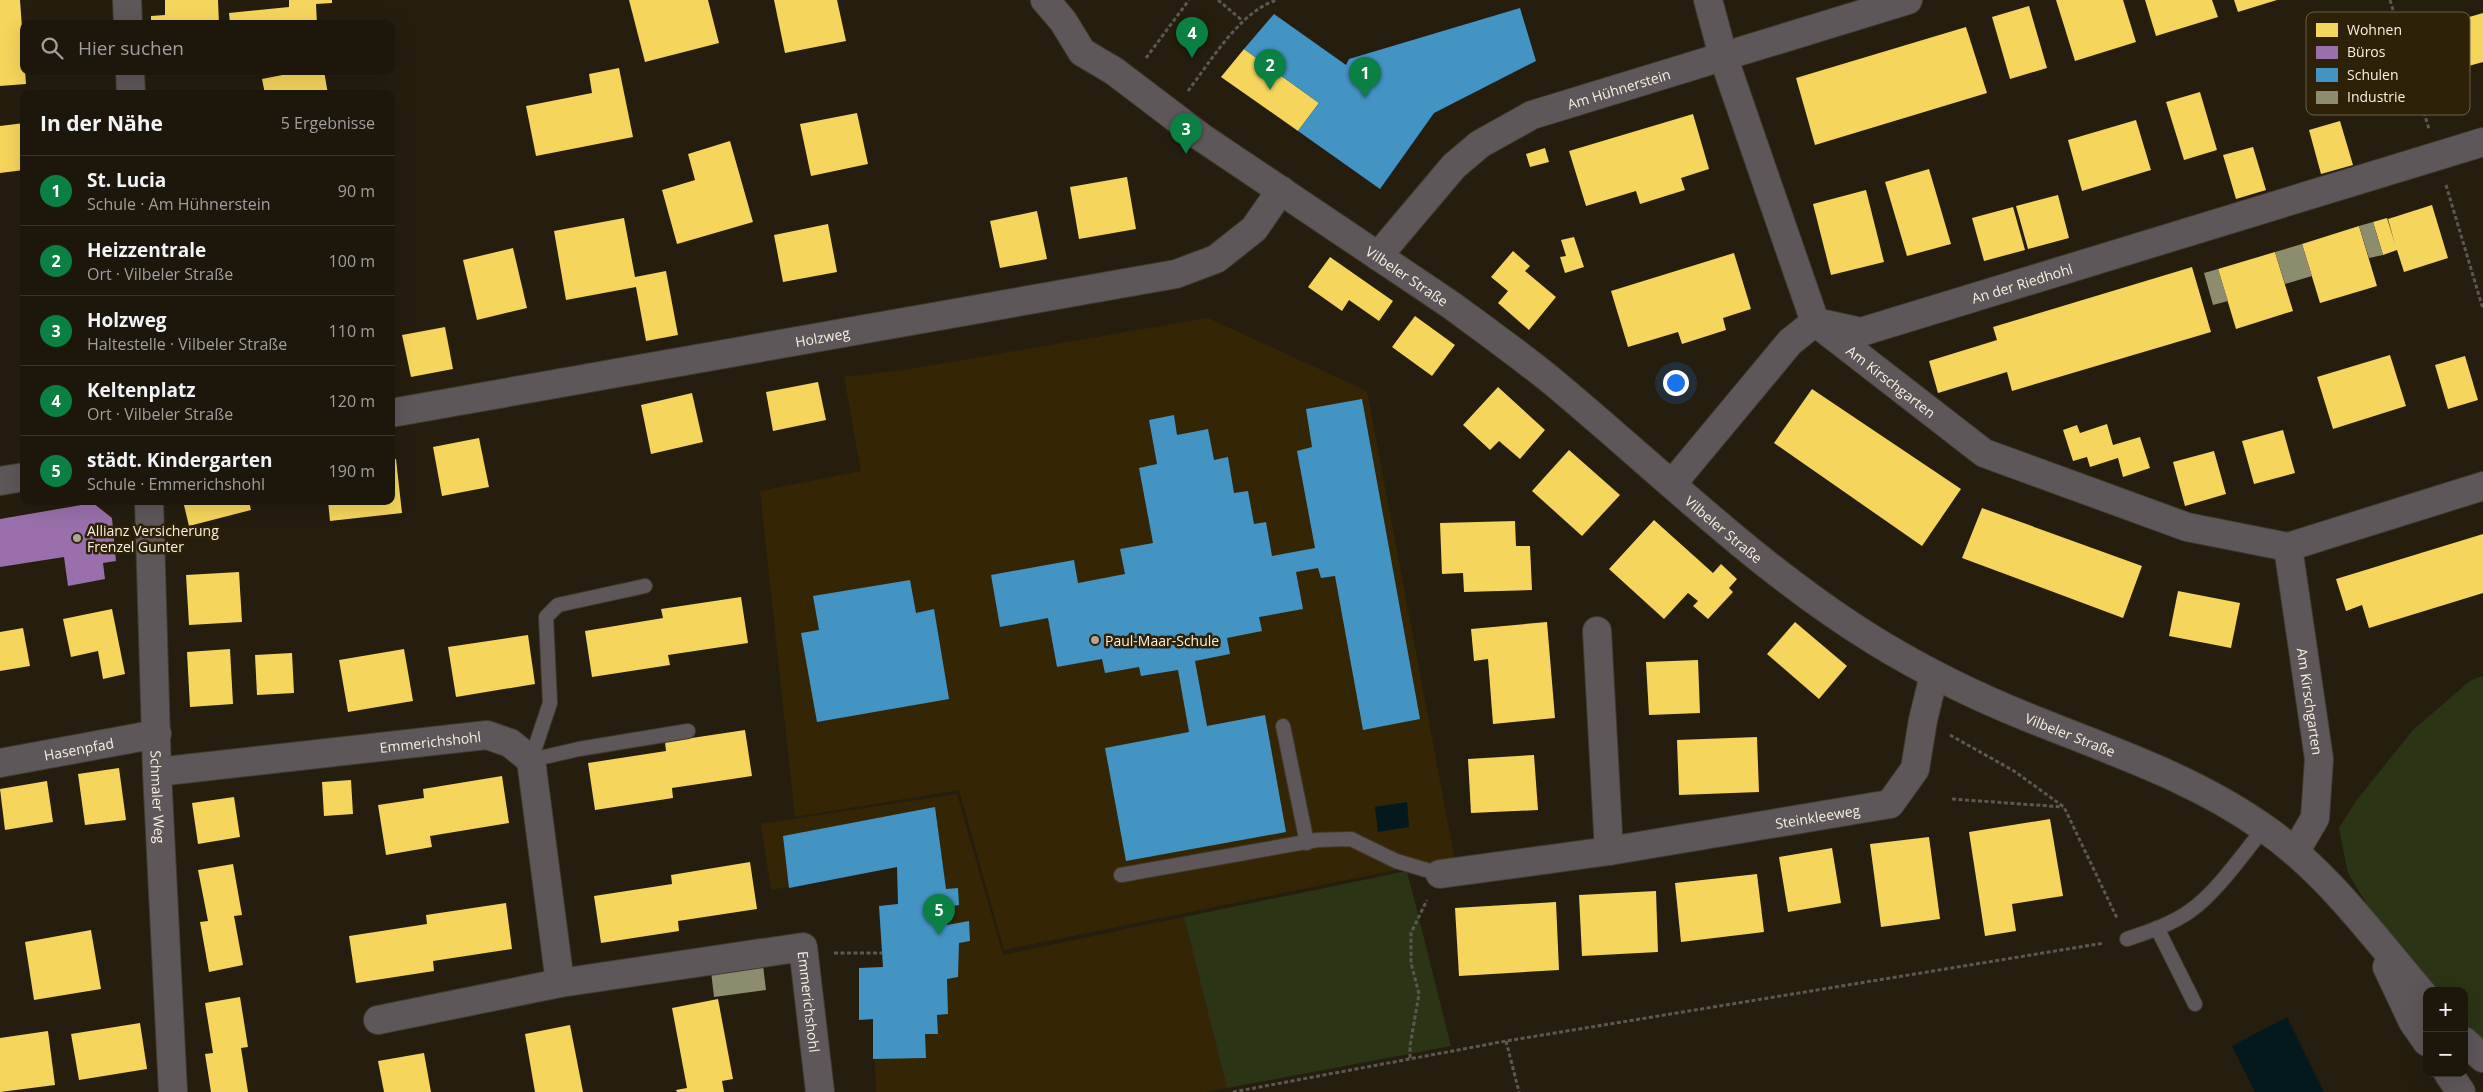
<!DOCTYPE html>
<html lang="de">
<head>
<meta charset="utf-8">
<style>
  :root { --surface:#1c160b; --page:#292319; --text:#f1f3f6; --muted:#a09f9d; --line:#3a352c; --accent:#0b8043 }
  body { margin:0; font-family:"Open Sans",sans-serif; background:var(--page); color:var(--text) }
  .controls { position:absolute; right:15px; bottom:15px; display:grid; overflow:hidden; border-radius:10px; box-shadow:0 5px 20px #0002 }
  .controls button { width:45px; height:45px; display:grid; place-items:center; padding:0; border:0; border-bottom:1px solid var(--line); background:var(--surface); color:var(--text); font:25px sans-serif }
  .you { position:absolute; left:1675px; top:382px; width:18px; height:18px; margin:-12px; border:4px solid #fff; border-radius:50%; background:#1a73e8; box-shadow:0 0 0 8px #1a73e833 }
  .badge { display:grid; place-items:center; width:32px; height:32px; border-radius:50%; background:var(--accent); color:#fff; font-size:16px; font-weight:700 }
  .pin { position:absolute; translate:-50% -41px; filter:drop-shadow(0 1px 2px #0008) }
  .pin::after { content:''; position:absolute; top:26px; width:18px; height:15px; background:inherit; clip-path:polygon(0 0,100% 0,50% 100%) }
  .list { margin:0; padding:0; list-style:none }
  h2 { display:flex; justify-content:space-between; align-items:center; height:65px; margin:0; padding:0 20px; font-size:21px }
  h2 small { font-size:16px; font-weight:400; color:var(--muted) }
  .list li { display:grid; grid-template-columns:32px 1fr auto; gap:15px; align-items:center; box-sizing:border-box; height:70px; padding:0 20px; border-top:1px solid var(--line) }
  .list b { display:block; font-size:19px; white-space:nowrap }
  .list p { margin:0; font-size:16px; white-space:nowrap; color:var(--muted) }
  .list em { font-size:16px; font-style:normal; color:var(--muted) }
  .icon { flex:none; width:28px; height:28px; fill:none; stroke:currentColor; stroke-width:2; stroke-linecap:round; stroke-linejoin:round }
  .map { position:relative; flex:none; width:2483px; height:1092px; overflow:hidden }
  .search { position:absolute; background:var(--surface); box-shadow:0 5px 20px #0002; left:20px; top:20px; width:375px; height:55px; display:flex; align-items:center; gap:12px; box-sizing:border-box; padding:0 18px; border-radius:10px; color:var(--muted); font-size:19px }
  .panel { position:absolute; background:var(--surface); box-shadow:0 5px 20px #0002; left:20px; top:90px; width:375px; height:415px; border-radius:10px }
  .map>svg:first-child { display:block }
  .built { fill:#342605 }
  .green { fill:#2c3416 }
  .water { fill:#03191e }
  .homes { fill:#f6d55c }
  .offices { fill:#9970ab }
  .schools { fill:#4393c3 }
  .industry { fill:#8c8c6e }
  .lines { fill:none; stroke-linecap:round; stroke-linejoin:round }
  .service-casing { stroke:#413b2e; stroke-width:16 }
  .minor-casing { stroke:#413b2e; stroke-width:30 }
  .tertiary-casing { stroke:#413b2e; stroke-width:30 }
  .path { stroke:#5c5753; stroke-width:3; stroke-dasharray:4 2.5; stroke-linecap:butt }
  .service { stroke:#5d5759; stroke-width:14 }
  .minor { stroke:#5d5759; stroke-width:28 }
  .tertiary { stroke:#5d5759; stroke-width:28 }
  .poi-dot { fill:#aea698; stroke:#2d2107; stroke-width:2 }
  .labels { text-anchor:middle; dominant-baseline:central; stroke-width:5; stroke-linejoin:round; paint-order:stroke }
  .street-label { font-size:14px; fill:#f8f0e1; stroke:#2d2107 }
  .poi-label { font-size:14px; fill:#f8f0e1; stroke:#2d2107; text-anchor:start }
  .key { fill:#2d2107; stroke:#6a5f48; stroke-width:1 }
  .key-label { font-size:14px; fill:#f8f0e1 }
</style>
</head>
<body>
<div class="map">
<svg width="2483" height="1092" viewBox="0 0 2483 1092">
  <rect width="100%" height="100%" fill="#251e0f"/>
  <g class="built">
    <polygon points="1208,318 1367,391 1455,861 1410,867 1004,950 959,790 795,817 760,491 861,471 844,377 904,370"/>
    <polygon points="957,794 1003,955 1184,917 1227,1088 1204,1092 876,1092 873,1019 859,1020 859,968 883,967 879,906 898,904 897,867 771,890 761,824"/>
  </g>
  <g class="green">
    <polygon points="2483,676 2483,1043 2464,1025 2464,991 2435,991 2374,916 2348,873 2339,828 2356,801 2413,730 2471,680"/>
    <polygon points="1407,871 1451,1046 1227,1088 1184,917"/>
  </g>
  <g class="water">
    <polygon points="1407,802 1409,827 1378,832 1375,807"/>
    <polygon points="2287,1017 2324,1092 2255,1092 2232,1046"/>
  </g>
  <g class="homes">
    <polygon points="0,0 20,0 26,84 0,86"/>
    <polygon points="165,0 218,0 219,24 151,24 151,16 165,15"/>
    <polygon points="289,0 332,0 332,3 316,4 317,24 230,24 229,13 289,7"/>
    <polygon points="629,0 708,0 719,43 645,62"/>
    <polygon points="774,0 837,0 846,41 785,53"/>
    <polygon points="2056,0 2123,0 2136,42 2075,61"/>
    <polygon points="2145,0 2212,0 2218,17 2156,36"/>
    <polygon points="2234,0 2277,0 2238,12"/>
    <polygon points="2029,6 2047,68 2010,79 1992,17"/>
    <polygon points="2483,13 2483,62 2465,67 2452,22"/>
    <polygon points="1966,27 1987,93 1815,145 1796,78"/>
    <polygon points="1244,49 1319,103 1298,131 1221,77"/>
    <polygon points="619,68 633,137 536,156 526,106 592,93 589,74"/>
    <polygon points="303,71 324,71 328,94 265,94 262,79"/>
    <polygon points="2200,92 2217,150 2184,160 2166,102"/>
    <polygon points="857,113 868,164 811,176 800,124"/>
    <polygon points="1693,114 1709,169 1681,178 1685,190 1640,204 1636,191 1586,206 1569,151"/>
    <polygon points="2136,120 2151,170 2082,191 2068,140"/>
    <polygon points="2340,121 2353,165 2321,174 2309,130"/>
    <polygon points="24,123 24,170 0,173 0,126"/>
    <polygon points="730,141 753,222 677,244 662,190 695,180 688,154"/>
    <polygon points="2253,147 2266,190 2236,199 2223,155"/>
    <polygon points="1545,148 1549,162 1530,167 1526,154"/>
    <polygon points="1929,169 1951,244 1907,256 1885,182"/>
    <polygon points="1127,177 1136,229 1079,239 1070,187"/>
    <polygon points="1866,190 1884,262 1831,275 1813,204"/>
    <polygon points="2058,195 2069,238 2028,249 2016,206"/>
    <polygon points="2432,205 2448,258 2404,272 2397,250 2383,255 2373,222 2387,218 2395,244 2388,219"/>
    <polygon points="2013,207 2025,250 1984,261 1972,218"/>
    <polygon points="1037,211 1047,259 1000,268 990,221"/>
    <polygon points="624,218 635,277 666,271 678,335 646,341 636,287 566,300 554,231"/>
    <polygon points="828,224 837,272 783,282 774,235"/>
    <polygon points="2359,226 2377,286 2320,303 2302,244"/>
    <polygon points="1574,237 1584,267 1565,273 1560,257 1566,256 1561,240"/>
    <polygon points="513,248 527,308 477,320 463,260"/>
    <polygon points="1513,251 1530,266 1525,271 1556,297 1529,330 1498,303 1508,291 1491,277"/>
    <polygon points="2275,252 2293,311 2236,329 2218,269"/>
    <polygon points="1734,253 1751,309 1723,318 1726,330 1682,344 1678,332 1628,347 1611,291"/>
    <polygon points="1330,257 1393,301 1379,321 1349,300 1342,311 1308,287"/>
    <polygon points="2192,267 2211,332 2012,391 2007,372 1938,393 1929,361 1997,340 1993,327"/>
    <polygon points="1415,316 1455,345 1432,376 1392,347"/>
    <polygon points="445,327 453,369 411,377 402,335"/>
    <polygon points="2390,355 2406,406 2333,429 2317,377"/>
    <polygon points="2465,356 2478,400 2448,409 2435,365"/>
    <polygon points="818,382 826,420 773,431 766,392"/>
    <polygon points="1498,387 1545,430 1520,459 1499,441 1490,450 1463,425"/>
    <polygon points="1812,389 1961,489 1922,546 1774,443"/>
    <polygon points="692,393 703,442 651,454 641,405"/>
    <polygon points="2107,424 2113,445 2140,437 2150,468 2123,477 2118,458 2090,467 2087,457 2073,461 2063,430 2077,425 2080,433"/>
    <polygon points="2283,430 2295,473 2254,484 2242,441"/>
    <polygon points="479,438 489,487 442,496 433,447"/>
    <polygon points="1569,450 1620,495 1582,536 1532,491"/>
    <polygon points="2214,451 2226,494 2185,506 2173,462"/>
    <polygon points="391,459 396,459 402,513 330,521 328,501 391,501"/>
    <polygon points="183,501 249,501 251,510 189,526"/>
    <polygon points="1982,508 2142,566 2123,618 1962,558"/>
    <polygon points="1654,520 1713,573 1721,564 1737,579 1729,588 1733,592 1708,619 1693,606 1698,601 1688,593 1664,619 1609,569"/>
    <polygon points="1515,521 1516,546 1530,546 1532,590 1464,592 1463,573 1442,574 1440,523"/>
    <polygon points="2483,534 2483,593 2369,628 2362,605 2346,611 2336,579"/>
    <polygon points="239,572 242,622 189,625 186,575"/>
    <polygon points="2178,591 2240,603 2231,648 2169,636"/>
    <polygon points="741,597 748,643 668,655 670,665 592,677 585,631 663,618 661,609"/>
    <polygon points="112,609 125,674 103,679 98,651 71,657 63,619"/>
    <polygon points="1547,622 1555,718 1493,724 1488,659 1474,661 1471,629"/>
    <polygon points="1795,622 1847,666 1819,699 1767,654"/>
    <polygon points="23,628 30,666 0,671 0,632"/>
    <polygon points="528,635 535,684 456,697 448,647"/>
    <polygon points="230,649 233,704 190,707 187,652"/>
    <polygon points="404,649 413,701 348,712 339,660"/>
    <polygon points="292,653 294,693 257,695 255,655"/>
    <polygon points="1698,660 1700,713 1649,715 1646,662"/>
    <polygon points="745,730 752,776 672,788 673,798 595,810 588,763 666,751 665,742"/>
    <polygon points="1757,737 1759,792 1679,795 1677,740"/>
    <polygon points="1534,755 1538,810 1471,813 1468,759"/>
    <polygon points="119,768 126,820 85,825 78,774"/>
    <polygon points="502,776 509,823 430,836 432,847 386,855 378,805 424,798 423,789"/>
    <polygon points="351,780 353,814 324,816 322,782"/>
    <polygon points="47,781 53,822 5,830 0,789"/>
    <polygon points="234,797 240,837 198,844 192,803"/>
    <polygon points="2050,819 2063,896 2012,904 2016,931 1985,936 1969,832"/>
    <polygon points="1929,837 1940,919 1881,927 1870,844"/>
    <polygon points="1832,848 1841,903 1788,912 1779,857"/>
    <polygon points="750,862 757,909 678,921 679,931 601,943 594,896 672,884 671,875"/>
    <polygon points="233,864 242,915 234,916 243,965 209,972 200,922 208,921 198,870"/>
    <polygon points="1757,874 1764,932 1681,942 1675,883"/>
    <polygon points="1656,891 1658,952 1582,956 1579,895"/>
    <polygon points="1556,902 1559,970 1459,976 1455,908"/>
    <polygon points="506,903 512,949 433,961 434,971 356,983 349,936 427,924 426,915"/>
    <polygon points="91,930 101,989 34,1000 25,942"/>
    <polygon points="240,997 248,1047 241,1048 248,1092 211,1092 205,1054 213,1053 205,1003"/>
    <polygon points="718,999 733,1079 722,1081 724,1092 677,1092 676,1090 687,1088 672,1008"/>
    <polygon points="140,1023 147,1069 79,1080 71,1034"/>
    <polygon points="570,1025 583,1092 535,1092 525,1034"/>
    <polygon points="48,1031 55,1085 0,1092 0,1038"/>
    <polygon points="424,1053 431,1092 384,1092 378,1061"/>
  </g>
  <polygon class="offices" points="93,503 112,518 116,561 103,563 105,579 68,586 64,557 0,567 0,519"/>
  <g class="schools">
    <polygon points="1520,8 1536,61 1434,113 1380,189 1298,131 1319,103 1244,49 1274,14 1346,65 1349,59"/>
    <polygon points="1362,399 1420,719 1363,730 1335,576 1321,578 1318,568 1296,572 1303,609 1259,617 1262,631 1227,638 1230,654 1195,661 1207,726 1265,715 1286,832 1126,861 1105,748 1189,732 1178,670 1141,676 1139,667 1105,673 1102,659 1057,667 1048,618 1000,627 991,575 1074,560 1078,583 1125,574 1120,549 1153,543 1139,468 1157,464 1149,420 1174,415 1177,435 1208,429 1214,460 1228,457 1234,493 1248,491 1254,524 1266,522 1272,556 1315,548 1297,451 1312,447 1306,409"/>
    <polygon points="910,580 916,613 934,609 949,699 817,722 801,633 819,630 813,596"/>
    <polygon points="935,807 946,889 958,888 959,905 946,907 947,925 969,921 970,941 959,943 958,977 947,979 948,1014 937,1015 938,1034 925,1034 926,1058 873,1059 873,1019 859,1020 859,968 883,967 879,906 898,904 897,867 789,888 783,836"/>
  </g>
  <g class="industry">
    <polygon points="2373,222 2383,255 2369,258 2359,226"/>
    <polygon points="2302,244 2312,276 2285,284 2275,252"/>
    <polygon points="2218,269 2228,301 2213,305 2204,273"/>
    <polygon points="763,965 766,990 714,997 711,971"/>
  </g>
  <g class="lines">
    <defs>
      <g id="service">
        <polyline points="1283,726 1307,843"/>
        <polyline points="531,760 550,703 546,617 558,605 645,586"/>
        <polyline points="531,760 579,749 688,731"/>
        <polyline points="1121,875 1317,840 1351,839 1396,861 1440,874"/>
        <polyline points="2157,928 2195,1004"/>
        <path d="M2127 939C2148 932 2172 924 2190 911 2216 893 2244 853 2264 828"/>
      </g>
      <g id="minor">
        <polyline points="127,0 128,24"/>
        <path id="s1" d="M1708 0 1723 56 1815 322 1984 453 2187 527 2288 547 2483 486"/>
        <polyline points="130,71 131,94"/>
        <path id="s2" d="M1378 256 1454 166 1480 144 1532 115 1908 0"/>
        <path id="s3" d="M391 413 1176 274 1216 259 1254 229 1281 190"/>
        <polyline points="0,481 24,477"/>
        <path id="s4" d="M1672 484 1790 342 1815 322 1861 332 2483 142"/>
        <path id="s5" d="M149 501 157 772 173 1092"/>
        <path id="s6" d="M2288 547 2319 759 2315 818 2295 852"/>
        <polyline points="1597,631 1609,851"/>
        <path id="s7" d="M0 763 157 734"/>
        <path id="s8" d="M157 772 487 735 510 743 531 760 560 983 803 947 820 1092"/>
        <path id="s9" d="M1440 874 1609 851 1890 804 1915 769 1923 720 1934 675"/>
        <polyline points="378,1020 560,983"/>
      </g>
      <g id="tertiary">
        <path id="s10" d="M1045 0 1063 21 1082 52 1114 71 1201 137 1451 305C1485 330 1520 355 1553 382 1659 470 1758 569 1875 641 1924 671 1975 696 2027 717 2108 750 2192 777 2264 828 2329 873 2376 940 2427 999"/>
        <polyline points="2387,967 2413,1022 2427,1042"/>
        <polyline points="2464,1041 2483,1058"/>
        <polyline points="2448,1073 2461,1092"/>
      </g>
    </defs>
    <use href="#service" class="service-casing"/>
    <use href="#minor" class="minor-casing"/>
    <use href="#tertiary" class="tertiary-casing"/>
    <g class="path">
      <polyline points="1218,0 1243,21"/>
      <polyline points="2390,0 2429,129"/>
      <polyline points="1146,58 1189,0"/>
      <path d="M1188 91C1211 61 1240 11 1277 0"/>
      <polyline points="2446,185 2483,309"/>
      <polyline points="1950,735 2014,771 2064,807 2117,918"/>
      <polyline points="1952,799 2063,807"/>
      <polyline points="834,953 882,953"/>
      <polyline points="1506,1041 1519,1092"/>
      <polyline points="1410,1058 1410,1046 1419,994 1411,963 1411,933 1427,900"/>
      <polyline points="1233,1092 1506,1041 2104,943"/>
    </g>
    <use href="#service" class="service"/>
    <use href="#minor" class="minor"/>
    <use href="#tertiary" class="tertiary"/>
  </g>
  <g class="poi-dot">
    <circle cx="77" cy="538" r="5"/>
    <circle cx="1095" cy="640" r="5"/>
  </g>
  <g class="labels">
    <g class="street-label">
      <text stroke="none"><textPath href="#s2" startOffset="302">Am Hühnerstein</textPath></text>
      <text stroke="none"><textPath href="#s10" startOffset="459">Vilbeler Straße</textPath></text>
      <text stroke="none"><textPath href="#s4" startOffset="432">An der Riedhohl</textPath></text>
      <text stroke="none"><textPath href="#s3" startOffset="438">Holzweg</textPath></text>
      <text stroke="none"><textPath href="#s1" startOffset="436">Am Kirschgarten</textPath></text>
      <text stroke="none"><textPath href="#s10" startOffset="865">Vilbeler Straße</textPath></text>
      <text stroke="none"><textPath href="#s6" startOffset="156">Am Kirschgarten</textPath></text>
      <text stroke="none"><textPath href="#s10" startOffset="1270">Vilbeler Straße</textPath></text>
      <text stroke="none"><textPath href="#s8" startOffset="275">Emmerichshohl</textPath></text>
      <text stroke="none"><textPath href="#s7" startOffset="80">Hasenpfad</textPath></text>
      <text stroke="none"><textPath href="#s5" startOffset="296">Schmaler Weg</textPath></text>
      <text stroke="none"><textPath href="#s9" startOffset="382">Steinkleeweg</textPath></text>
      <text stroke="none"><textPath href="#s8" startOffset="909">Emmerichshohl</textPath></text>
    </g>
    <g class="poi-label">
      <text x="87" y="530">Allianz Versicherung<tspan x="87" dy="16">Frenzel Gunter</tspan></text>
      <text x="1105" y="640">Paul-Maar-Schule</text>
    </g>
  </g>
  <rect x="2306" y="12" width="164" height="103" rx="8" class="key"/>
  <rect x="2316" y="23" width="22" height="14" fill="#f6d55c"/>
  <rect x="2316" y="46" width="22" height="13" fill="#9970ab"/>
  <rect x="2316" y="68" width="22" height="14" fill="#4393c3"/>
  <rect x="2316" y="91" width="22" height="13" fill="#8c8c6e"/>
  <g class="key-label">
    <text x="2347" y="35">Wohnen</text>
    <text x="2347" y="57">Büros</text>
    <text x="2347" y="80">Schulen</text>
    <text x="2347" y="102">Industrie</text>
  </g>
</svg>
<div class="controls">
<button>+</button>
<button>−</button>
</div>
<div class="you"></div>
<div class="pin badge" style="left:1365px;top:98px">1</div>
<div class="pin badge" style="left:1270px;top:90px">2</div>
<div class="pin badge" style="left:1186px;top:154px">3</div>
<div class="pin badge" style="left:1192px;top:58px">4</div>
<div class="pin badge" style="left:939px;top:935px">5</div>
<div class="search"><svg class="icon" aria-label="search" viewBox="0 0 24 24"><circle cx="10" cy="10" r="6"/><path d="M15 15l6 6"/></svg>Hier suchen</div>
<section class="panel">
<h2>In der Nähe<small>5 Ergebnisse</small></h2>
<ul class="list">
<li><span class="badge">1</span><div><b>St. Lucia</b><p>Schule · Am Hühnerstein</p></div><em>90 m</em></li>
<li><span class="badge">2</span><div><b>Heizzentrale</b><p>Ort · Vilbeler Straße</p></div><em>100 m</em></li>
<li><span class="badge">3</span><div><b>Holzweg</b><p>Haltestelle · Vilbeler Straße</p></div><em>110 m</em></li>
<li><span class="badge">4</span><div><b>Keltenplatz</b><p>Ort · Vilbeler Straße</p></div><em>120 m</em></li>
<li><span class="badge">5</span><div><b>städt. Kindergarten</b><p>Schule · Emmerichshohl</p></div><em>190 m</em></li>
</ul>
</section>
</div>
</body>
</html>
